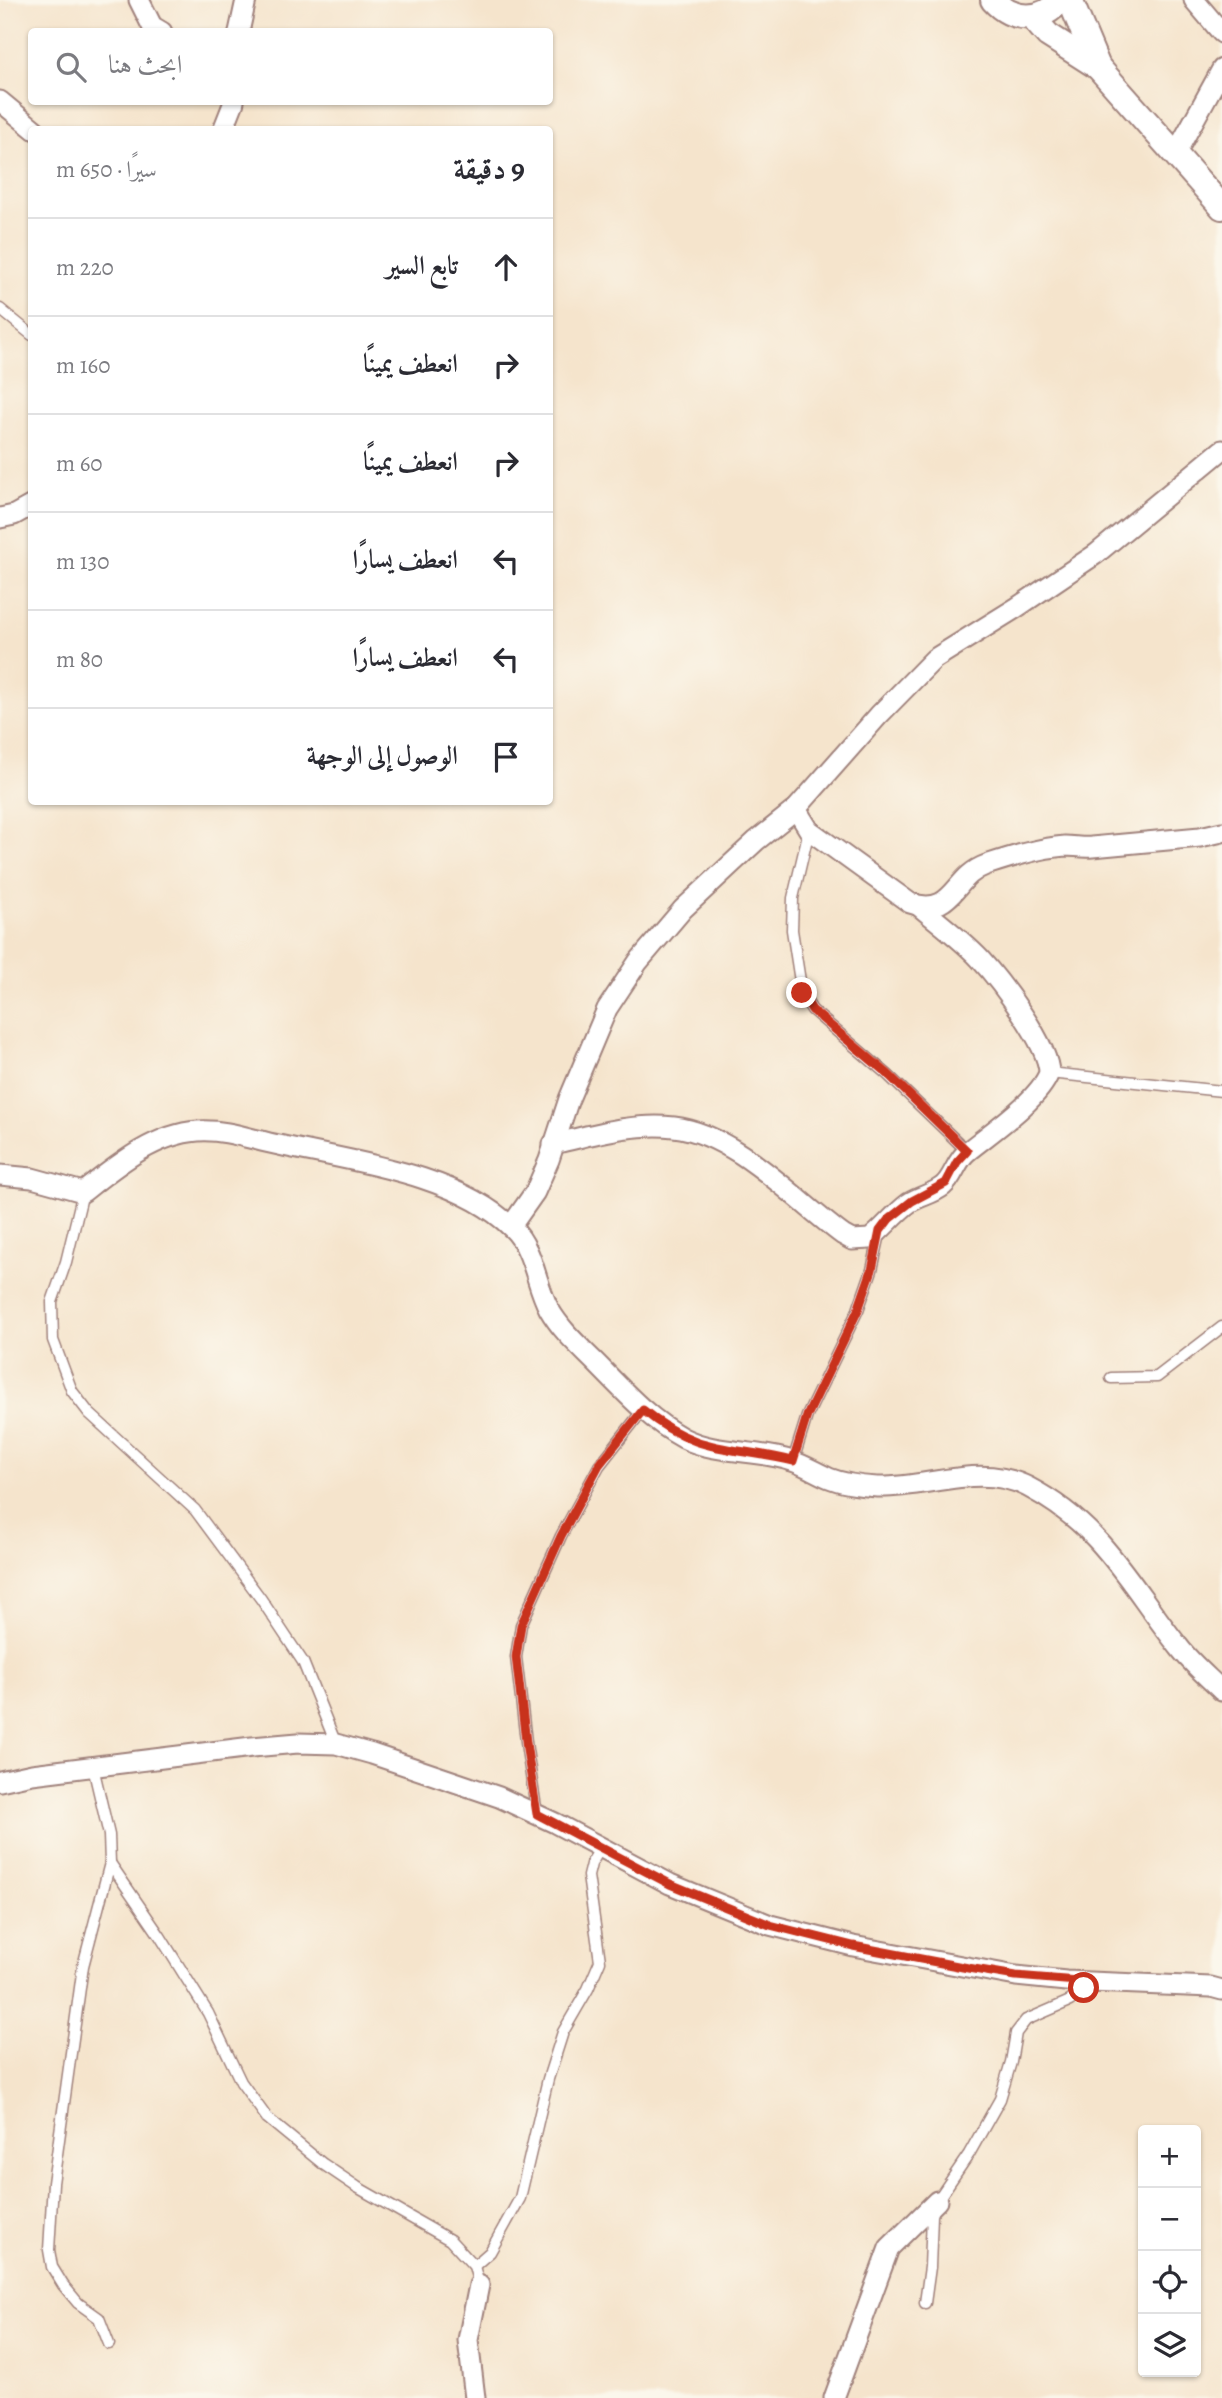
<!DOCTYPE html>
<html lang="ar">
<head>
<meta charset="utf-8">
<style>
  :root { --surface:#fff; --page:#f2f2f3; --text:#2b2b33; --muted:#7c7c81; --line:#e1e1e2 }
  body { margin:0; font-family:Alegreya,Amiri,serif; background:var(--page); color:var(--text); direction:rtl }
  .controls { position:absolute; right:21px; bottom:21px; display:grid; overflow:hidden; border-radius:7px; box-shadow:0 2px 5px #0004 }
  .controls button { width:63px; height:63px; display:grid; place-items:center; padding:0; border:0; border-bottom:2px solid var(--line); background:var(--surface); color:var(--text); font:35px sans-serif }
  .stop { position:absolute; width:21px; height:21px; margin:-16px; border:5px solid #c8321e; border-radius:50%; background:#fff }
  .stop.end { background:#c8321e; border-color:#fff; box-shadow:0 2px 7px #0008 }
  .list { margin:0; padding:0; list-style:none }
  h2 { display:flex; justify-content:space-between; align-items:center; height:91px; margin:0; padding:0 28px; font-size:30px }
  h2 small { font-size:23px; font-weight:400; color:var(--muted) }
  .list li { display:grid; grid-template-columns:46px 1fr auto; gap:21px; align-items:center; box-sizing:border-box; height:98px; padding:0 28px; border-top:2px solid var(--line) }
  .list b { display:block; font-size:26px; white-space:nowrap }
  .list em { font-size:23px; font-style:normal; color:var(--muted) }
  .icon { flex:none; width:38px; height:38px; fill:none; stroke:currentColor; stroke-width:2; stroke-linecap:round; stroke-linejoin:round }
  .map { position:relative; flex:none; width:1222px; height:2398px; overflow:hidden; direction:ltr }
  .search { position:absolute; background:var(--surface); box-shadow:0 2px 5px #0004; left:28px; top:28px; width:525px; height:77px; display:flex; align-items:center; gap:18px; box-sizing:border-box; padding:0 24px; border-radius:7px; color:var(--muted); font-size:26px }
  .panel { position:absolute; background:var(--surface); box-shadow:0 2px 5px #0004; left:28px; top:126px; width:525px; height:679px; border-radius:7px; direction:rtl }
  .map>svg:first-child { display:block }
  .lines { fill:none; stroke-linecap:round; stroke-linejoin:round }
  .service-casing { stroke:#a0827c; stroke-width:13 }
  .minor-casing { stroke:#a0827c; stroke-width:23 }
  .tertiary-casing { stroke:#a0827c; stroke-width:28 }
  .service { stroke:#fff; stroke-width:10 }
  .minor { stroke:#fff; stroke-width:19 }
  .tertiary { stroke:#fff; stroke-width:24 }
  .route { stroke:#c8321e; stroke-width:9 }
</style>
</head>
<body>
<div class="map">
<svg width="1222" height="2398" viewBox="0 0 1222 2398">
  <rect width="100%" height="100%" fill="#fbf7ec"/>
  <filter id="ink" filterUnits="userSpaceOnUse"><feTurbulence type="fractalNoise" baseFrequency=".0143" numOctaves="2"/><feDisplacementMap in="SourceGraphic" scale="14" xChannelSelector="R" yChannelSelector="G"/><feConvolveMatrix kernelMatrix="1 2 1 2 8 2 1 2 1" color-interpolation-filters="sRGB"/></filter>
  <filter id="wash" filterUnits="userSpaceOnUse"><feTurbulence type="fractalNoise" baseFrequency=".00686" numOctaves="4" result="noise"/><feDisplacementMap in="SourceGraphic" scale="28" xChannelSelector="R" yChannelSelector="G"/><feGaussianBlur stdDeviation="1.57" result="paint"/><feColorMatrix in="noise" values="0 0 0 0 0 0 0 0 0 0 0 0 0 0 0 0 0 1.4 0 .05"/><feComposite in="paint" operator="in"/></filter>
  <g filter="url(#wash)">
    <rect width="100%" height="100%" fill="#f5e4cc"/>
  </g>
  <g filter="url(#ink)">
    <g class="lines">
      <defs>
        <g id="service">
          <polyline points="0,309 32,335"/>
          <polyline points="809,830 793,898 792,930 802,994 812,1010 888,1075 967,1151"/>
          <polyline points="1049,1073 1222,1091"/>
          <polyline points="83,1192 66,1262 52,1302 53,1340 72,1391 89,1413 195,1510 261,1599 303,1662 336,1744"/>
          <polyline points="1111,1378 1157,1377 1222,1327"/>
          <polyline points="793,1461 807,1416 858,1310 872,1270 880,1234"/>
          <polyline points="93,1767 109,1835 110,1863 83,1966 53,2183 49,2250 52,2267 63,2285 78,2303 99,2318 109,2344"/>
          <polyline points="537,1814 527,1750 516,1657 521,1625 561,1536 599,1466 643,1410"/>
          <polyline points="110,1863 160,1936 208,2013 241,2082 267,2118 323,2164 357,2187 450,2240 474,2266 479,2285"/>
          <polyline points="474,2266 490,2252 520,2198 548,2079 563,2032 588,1989 600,1961 588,1876 591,1864 601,1847"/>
          <polyline points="925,2303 930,2267 932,2215 937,2201 969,2154 1000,2099 1011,2062 1016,2033 1026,2020 1070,2001 1089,1982"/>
        </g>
        <g id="minor">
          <polyline points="139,0 152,26 162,32"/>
          <polyline points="1194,0 1222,33"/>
          <polyline points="239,32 246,0"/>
          <polyline points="0,101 35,130"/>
          <polyline points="223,130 234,102"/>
          <polyline points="1176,153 1222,69"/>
          <polyline points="0,518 14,515 32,505"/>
          <path d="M796 809 809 830 910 903C955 917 952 877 986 865 1011 857 1039 848 1065 846 1074 846 1083 848 1092 847 1128 844 1164 840 1200 837L1222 832"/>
          <path d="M553 1144C592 1135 635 1122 674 1127 736 1134 795 1200 843 1235L852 1240 870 1239C884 1228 894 1214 909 1203 920 1196 933 1194 943 1186 954 1177 956 1160 968 1151 990 1133 1039 1100 1049 1073 1049 1045 1000 981 980 959 962 940 939 923 919 906"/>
          <path d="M0 1175 32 1178 83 1192C116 1166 154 1134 198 1131 226 1129 253 1140 279 1145 351 1161 458 1174 512 1228 534 1249 535 1283 549 1309 561 1330 578 1345 594 1361 622 1389 648 1419 683 1438 717 1455 757 1449 792 1461 805 1465 817 1473 829 1478 844 1484 862 1486 877 1487 927 1489 980 1462 1028 1487 1104 1527 1128 1583 1179 1647 1191 1663 1208 1677 1222 1691"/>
          <polyline points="511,1226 535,1192 549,1160 569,1099 607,1009 638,962 683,909 756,841 796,809 879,715 934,659 1016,608 1096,554 1222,450"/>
          <polyline points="0,1781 32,1774 252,1747 298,1743 336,1744 372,1754 499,1797 555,1823 670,1884 770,1925 853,1946 1016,1976 1066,1981 1211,1987 1222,1990"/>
          <polyline points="475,2398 468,2340 479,2285"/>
          <polyline points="834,2398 889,2248 937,2201"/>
        </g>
        <g id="tertiary">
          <path d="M993 0C1012 21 1042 23 1060 0"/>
          <polyline points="1070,0 1098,67"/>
          <polyline points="1032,17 1048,35 1098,67 1222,207"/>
        </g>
      </defs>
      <use href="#service" class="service-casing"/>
      <use href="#minor" class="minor-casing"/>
      <use href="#tertiary" class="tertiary-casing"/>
      <use href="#service" class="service"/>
      <use href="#minor" class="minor"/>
      <use href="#tertiary" class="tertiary"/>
    </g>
  </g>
  <g class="lines" filter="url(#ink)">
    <path class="route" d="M802 993 812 1010 888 1074 967 1151 957 1162 946 1183 912 1201 889 1219 880 1231 872 1270 858 1310 807 1416 793 1461C731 1446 696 1454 643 1410L599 1465 561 1536 521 1625 516 1657 527 1750 537 1814 670 1884 770 1925 853 1946 968 1968 1016 1976 1089 1982 1084 1988"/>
  </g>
</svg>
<div class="controls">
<button>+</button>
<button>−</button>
<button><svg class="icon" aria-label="locate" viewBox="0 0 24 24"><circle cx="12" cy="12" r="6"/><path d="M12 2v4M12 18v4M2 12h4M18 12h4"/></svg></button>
<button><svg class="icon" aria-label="layers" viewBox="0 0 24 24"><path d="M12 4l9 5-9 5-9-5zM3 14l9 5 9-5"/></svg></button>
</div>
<div class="stop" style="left:1084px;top:1988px"></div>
<div class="stop end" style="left:802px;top:993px"></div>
<div class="search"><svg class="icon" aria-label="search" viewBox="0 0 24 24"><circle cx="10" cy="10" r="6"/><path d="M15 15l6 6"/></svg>ابحث هنا</div>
<section class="panel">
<h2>9 دقيقة<small>سيرًا · 650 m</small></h2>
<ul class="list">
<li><svg class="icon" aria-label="ahead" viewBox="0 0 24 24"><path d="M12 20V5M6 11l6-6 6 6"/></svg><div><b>تابع السير</b></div><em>220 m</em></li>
<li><svg class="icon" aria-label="right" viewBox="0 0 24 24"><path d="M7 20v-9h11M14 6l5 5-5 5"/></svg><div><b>انعطف يمينًا</b></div><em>160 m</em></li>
<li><svg class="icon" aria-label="right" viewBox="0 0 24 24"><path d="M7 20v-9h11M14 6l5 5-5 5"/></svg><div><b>انعطف يمينًا</b></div><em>60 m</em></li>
<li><svg class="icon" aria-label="left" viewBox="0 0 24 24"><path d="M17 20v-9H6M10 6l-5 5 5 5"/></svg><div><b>انعطف يسارًا</b></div><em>130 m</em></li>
<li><svg class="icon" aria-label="left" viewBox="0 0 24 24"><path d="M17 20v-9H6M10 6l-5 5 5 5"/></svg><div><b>انعطف يسارًا</b></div><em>80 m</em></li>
<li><svg class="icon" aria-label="arrive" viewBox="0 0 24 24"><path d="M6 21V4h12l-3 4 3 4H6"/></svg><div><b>الوصول إلى الوجهة</b></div></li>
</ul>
</section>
</div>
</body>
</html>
